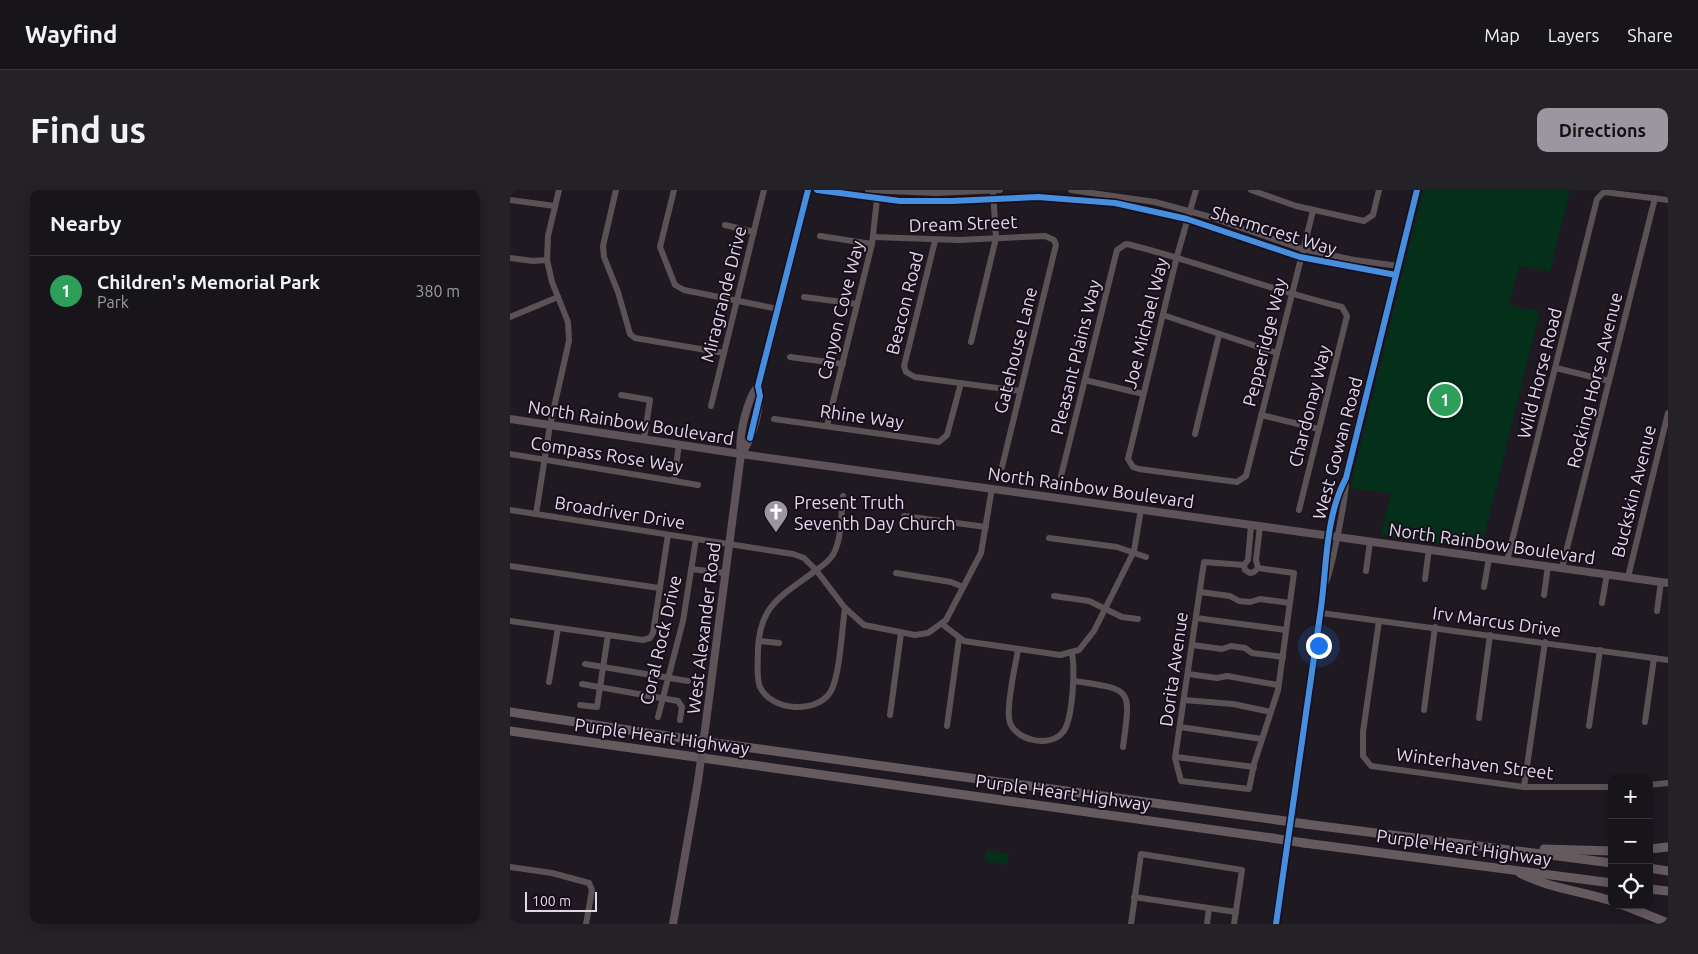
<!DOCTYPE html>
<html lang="en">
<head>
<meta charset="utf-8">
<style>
  :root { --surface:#17141a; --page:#242127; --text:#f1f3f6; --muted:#9e9ea2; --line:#363339; --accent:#9c96a1 }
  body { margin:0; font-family:Ubuntu,sans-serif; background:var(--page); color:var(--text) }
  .controls { position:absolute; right:15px; bottom:15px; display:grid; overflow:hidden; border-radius:10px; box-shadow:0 2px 12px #0003 }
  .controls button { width:45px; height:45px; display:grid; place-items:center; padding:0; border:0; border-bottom:1px solid var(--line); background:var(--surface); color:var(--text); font:25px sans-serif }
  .scale { position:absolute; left:15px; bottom:12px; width:72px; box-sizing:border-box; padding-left:5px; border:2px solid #e0d9e5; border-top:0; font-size:14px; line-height:18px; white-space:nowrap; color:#e0d9e5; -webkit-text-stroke:4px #170d1c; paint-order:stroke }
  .you { position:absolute; left:808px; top:455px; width:18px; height:18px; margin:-12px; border:4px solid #fff; border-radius:50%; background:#1a73e8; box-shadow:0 0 0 8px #1a73e833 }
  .badge { display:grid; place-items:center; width:32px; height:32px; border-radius:50%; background:var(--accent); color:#fff; font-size:16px; font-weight:700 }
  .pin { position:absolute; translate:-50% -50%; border:2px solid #fff; box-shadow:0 1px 5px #0006 }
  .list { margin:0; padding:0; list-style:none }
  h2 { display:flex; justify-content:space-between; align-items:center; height:65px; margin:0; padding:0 20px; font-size:21px }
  h2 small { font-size:16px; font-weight:400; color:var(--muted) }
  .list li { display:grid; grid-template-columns:32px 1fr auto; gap:15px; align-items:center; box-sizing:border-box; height:70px; padding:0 20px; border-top:1px solid var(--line) }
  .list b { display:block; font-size:19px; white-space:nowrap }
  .list p { margin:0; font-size:16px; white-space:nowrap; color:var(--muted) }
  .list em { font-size:16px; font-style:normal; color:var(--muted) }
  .icon { flex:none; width:28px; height:28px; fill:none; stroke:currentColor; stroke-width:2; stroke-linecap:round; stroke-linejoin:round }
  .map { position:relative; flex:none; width:1158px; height:734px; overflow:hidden; border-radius:10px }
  header { display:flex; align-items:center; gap:30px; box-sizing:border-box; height:70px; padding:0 25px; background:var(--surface); border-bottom:1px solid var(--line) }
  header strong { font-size:24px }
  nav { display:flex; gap:28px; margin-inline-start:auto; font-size:18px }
  .intro { display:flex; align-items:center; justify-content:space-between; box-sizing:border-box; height:120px; padding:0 30px }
  h1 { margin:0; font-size:35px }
  .button { padding:12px 22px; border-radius:10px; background:var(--accent); color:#111; font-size:18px; font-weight:700 }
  main { display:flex; gap:30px; padding:0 30px }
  aside { flex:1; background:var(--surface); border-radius:10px; box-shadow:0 2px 12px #0003 }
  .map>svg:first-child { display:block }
  .green { fill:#04301a }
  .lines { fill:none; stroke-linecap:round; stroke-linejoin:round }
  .minor { stroke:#5b5255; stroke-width:6 }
  .major { stroke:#5d5358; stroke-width:8 }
  .highway { stroke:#655a5e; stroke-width:9 }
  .major-bridge { stroke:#5d5358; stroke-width:8 }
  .highway-bridge { stroke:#655a5e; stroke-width:9 }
  .cycleway-casing { stroke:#170d1c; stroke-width:9 }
  .cycleway { stroke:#468fdf; stroke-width:6 }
  .labels { text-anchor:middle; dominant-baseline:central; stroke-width:4; stroke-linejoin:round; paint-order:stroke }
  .street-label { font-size:18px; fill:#e0d9e5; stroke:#170d1c }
  .poi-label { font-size:18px; fill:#e0d9e5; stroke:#170d1c; text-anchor:start }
</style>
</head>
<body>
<header>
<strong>Wayfind</strong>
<nav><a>Map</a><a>Layers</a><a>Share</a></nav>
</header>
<div class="intro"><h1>Find us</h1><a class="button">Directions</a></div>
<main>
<aside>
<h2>Nearby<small></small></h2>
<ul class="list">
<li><span class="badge" style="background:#2e9e5b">1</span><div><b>Children's Memorial Park</b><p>Park</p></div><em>380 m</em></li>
</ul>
</aside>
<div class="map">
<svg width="1158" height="734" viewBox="0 0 1158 734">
  <rect width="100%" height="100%" fill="#1f1a22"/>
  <g class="green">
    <polygon points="913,0 1060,0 1040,82 1012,75 1009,77 999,113 1001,117 1030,121 971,359 871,345 881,303 840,298"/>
    <polygon points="476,661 499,664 497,675 475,671"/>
  </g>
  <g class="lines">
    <g class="minor">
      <polyline points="106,0 93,56 94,67 108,102 120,144 125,148 214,163"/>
      <polyline points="164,0 150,57 165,95 174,100 268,119"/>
      <polyline points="307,0 390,11 442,11 528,7 605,13 677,29 790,67 886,85"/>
      <polyline points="358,0 426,3 490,0"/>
      <polyline points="561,0 645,12 697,26 792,59 844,70 889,76"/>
      <polyline points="686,0 667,66 618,269 623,277 629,279 727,292 736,286 803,21"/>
      <polyline points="741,0 786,16 854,31 863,25 869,0"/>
      <polyline points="0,10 45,16"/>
      <polyline points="215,35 244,42"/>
      <polyline points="310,46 362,54"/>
      <polyline points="363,47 449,50 535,46 544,50 546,55 492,277"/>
      <polyline points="425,51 394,176 396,182 405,187 510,201"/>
      <polyline points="0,68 23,71 37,70"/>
      <polyline points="294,107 347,114"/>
      <polyline points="653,125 767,163"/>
      <polyline points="0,127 48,107"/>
      <polyline points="461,152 486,48 483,0"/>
      <polyline points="280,167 333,174"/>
      <polyline points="1046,178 1099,191"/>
      <polyline points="575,190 633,204"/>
      <polyline points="111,205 140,210 134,249"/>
      <polyline points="201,216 254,0"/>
      <polyline points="751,225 809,239"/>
      <polyline points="264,229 429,252 437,245 451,193"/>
      <polyline points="317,236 362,54 367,9"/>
      <polyline points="685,244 709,145"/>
      <polyline points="0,264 188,295"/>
      <path d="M551 286 607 60 616 54 621 55C692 73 760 100 832 117L837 126 789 320"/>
      <polyline points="164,290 169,254"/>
      <path d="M333 306C331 323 332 347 324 363 320 371 312 376 305 381 272 406 250 414 248 459 248 470 246 488 250 497 262 522 308 524 321 501 330 485 332 438 335 418"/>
      <polyline points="0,320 283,364 294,368 306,380 335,418 354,435 405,445 418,443 436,430 471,363 482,298"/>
      <polyline points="26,324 40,235 59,151 58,132 42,92 37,70 38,46 49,0"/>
      <polyline points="394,326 476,337"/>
      <polyline points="539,348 607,357 636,367"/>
      <polyline points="997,371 1087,9 1094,2 1158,10"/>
      <polyline points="734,375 694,372 665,568 671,591 739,599 744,574 768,500 784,383 748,378"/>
      <polyline points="734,375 738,370 741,335"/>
      <polyline points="734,375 735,380 740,383 744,382 748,378"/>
      <polyline points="0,376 149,398"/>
      <polyline points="748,378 746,370 750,336"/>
      <polyline points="1052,378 1145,8"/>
      <polyline points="181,379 214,383"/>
      <polyline points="856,381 860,352"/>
      <polyline points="386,383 441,392 453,397"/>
      <polyline points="1118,387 1158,223"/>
      <polyline points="915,389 919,359"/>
      <path d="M814 396C821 386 837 303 836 289"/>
      <polyline points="974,397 979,368"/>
      <polyline points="690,402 720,406 729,411 740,412 750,409 780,413"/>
      <polyline points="1034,405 1038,376"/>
      <polyline points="544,406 579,411 612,427 628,429"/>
      <polyline points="1092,413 1097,384"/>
      <polyline points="1147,421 1151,392"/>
      <polyline points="811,423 1158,470"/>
      <polyline points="686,428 776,440"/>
      <polyline points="0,431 133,450 140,448 143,443 158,345"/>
      <polyline points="869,431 853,542 853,566 861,576 1014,597 1102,597"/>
      <polyline points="432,434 454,451 550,465 569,460 584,441 624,361 631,319"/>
      <polyline points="249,451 269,453"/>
      <polyline points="682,455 712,459 721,456 735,458 742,463 773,467"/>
      <path d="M508 460C505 477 497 511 499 528 501 550 540 559 553 542 563 530 565 479 562 464"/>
      <polyline points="75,474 178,491"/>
      <polyline points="678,484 707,488 717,486 768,495"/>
      <path d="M564 491C623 500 621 497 613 557"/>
      <polyline points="39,492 48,438"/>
      <polyline points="72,494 168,511 172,517 170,530"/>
      <polyline points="674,510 723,514 761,522"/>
      <polyline points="70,515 87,517 98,445"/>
      <polyline points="914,520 925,437"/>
      <polyline points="380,525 391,443"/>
      <polyline points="148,527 173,431 186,349"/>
      <polyline points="969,528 980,445"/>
      <polyline points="1135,532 1144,468"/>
      <polyline points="437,536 449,449"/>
      <polyline points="1079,536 1090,460"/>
      <polyline points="670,537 752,549"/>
      <polyline points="666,567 744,577"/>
      <polyline points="1139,595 1158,593"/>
      <polyline points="1014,597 1035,452"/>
      <polyline points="0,677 42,683 79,693 82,700 76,734"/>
      <polyline points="624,707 726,722"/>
      <polyline points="621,734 631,664 732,680 724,734"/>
      <polyline points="697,734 699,718"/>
      <path d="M766 734C781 631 796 528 810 425 817 381 814 329 836 288L907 0"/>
    </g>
    <g class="major">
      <polyline points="0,229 231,264 1158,393"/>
      <path d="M231 264C243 248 252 216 248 196L298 0"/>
      <path d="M196 532 231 264C228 247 237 209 248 196"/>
      <polyline points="163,734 188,591"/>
    </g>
    <g class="highway">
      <polyline points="0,522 190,551"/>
      <polyline points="0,541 762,648"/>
      <polyline points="198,552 768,630"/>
      <polyline points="795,634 1102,673"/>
      <polyline points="794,653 1102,693"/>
      <polyline points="1034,659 1102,661"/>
      <polyline points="1139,659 1158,657"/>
      <polyline points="1139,678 1158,681"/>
      <path d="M1010 683C1037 698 1072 701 1102 711"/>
      <polyline points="1139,699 1158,701"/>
      <polyline points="1113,715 1158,733"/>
    </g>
    <polyline class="major-bridge" points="188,591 196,532"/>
    <g class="highway-bridge">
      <polyline points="768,630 795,634"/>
      <polyline points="762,648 794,653"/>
    </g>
    <defs>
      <g id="cycleway">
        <polyline points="307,0 390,11 442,11 528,7 605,13 677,29 790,67 886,85"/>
        <polyline points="240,248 250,206 248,196 298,0"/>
        <path d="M766 734C781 631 796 528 810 425 817 381 814 329 836 288L907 0"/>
      </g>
    </defs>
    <use href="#cycleway" class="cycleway-casing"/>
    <use href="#cycleway" class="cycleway"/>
  </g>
  <defs>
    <symbol id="church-pin" viewBox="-11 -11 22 30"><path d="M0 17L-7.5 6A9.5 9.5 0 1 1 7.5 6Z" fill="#9c96a1" stroke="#170d1c"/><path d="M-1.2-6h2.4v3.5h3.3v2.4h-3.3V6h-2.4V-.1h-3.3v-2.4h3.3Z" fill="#fff"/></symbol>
  </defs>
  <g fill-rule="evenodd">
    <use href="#church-pin" x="252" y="308" width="28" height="38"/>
  </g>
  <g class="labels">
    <g class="street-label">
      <text transform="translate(453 33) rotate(-2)">Dream Street</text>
      <text transform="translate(764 40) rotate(17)">Shermcrest Way</text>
      <text transform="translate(213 104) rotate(-76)">Miragrande Drive</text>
      <text transform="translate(394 113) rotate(-76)">Beacon Road</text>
      <text transform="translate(330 120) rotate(-76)">Canyon Cove Way</text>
      <text transform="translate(635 133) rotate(-76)">Joe Michael Way</text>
      <text transform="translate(754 152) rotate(-76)">Pepperidge Way</text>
      <text transform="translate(505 160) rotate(-76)">Gatehouse Lane</text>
      <text transform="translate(565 167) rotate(-76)">Pleasant Plains Way</text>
      <text transform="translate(1029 183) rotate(-76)">Wild Horse Road</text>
      <text transform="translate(1084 190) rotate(-76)">Rocking Horse Avenue</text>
      <text transform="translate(799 216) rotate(-76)">Chardonay Way</text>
      <text transform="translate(352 226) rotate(8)">Rhine Way</text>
      <text transform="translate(121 232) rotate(9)">North Rainbow Boulevard</text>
      <text transform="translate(827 258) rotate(-75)">West Gowan Road</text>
      <text transform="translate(97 264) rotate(9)">Compass Rose Way</text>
      <text transform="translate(581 297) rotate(8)">North Rainbow Boulevard</text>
      <text transform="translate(1123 301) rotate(-76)">Buckskin Avenue</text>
      <text transform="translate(110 322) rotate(9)">Broadriver Drive</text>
      <text transform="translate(982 353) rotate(8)">North Rainbow Boulevard</text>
      <text transform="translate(987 431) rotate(8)">Irv Marcus Drive</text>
      <text transform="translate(193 438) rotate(-83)">West Alexander Road</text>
      <text transform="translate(150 450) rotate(-77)">Coral Rock Drive</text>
      <text transform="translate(663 479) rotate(-82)">Dorita Avenue</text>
      <text transform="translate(152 546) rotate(8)">Purple Heart Highway</text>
      <text transform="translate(965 573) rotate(7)">Winterhaven Street</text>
      <text transform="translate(553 602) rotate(8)">Purple Heart Highway</text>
      <text transform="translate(954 657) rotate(8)">Purple Heart Highway</text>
    </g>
    <g class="poi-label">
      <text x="284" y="312">Present Truth<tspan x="284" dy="21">Seventh Day Church</tspan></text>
    </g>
  </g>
</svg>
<div class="controls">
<button>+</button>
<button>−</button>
<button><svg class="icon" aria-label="locate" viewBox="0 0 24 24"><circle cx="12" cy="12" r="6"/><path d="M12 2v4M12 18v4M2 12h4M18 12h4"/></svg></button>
</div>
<div class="scale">100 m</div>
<div class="you"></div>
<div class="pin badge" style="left:935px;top:210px;background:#2e9e5b">1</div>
</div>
</main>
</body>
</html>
